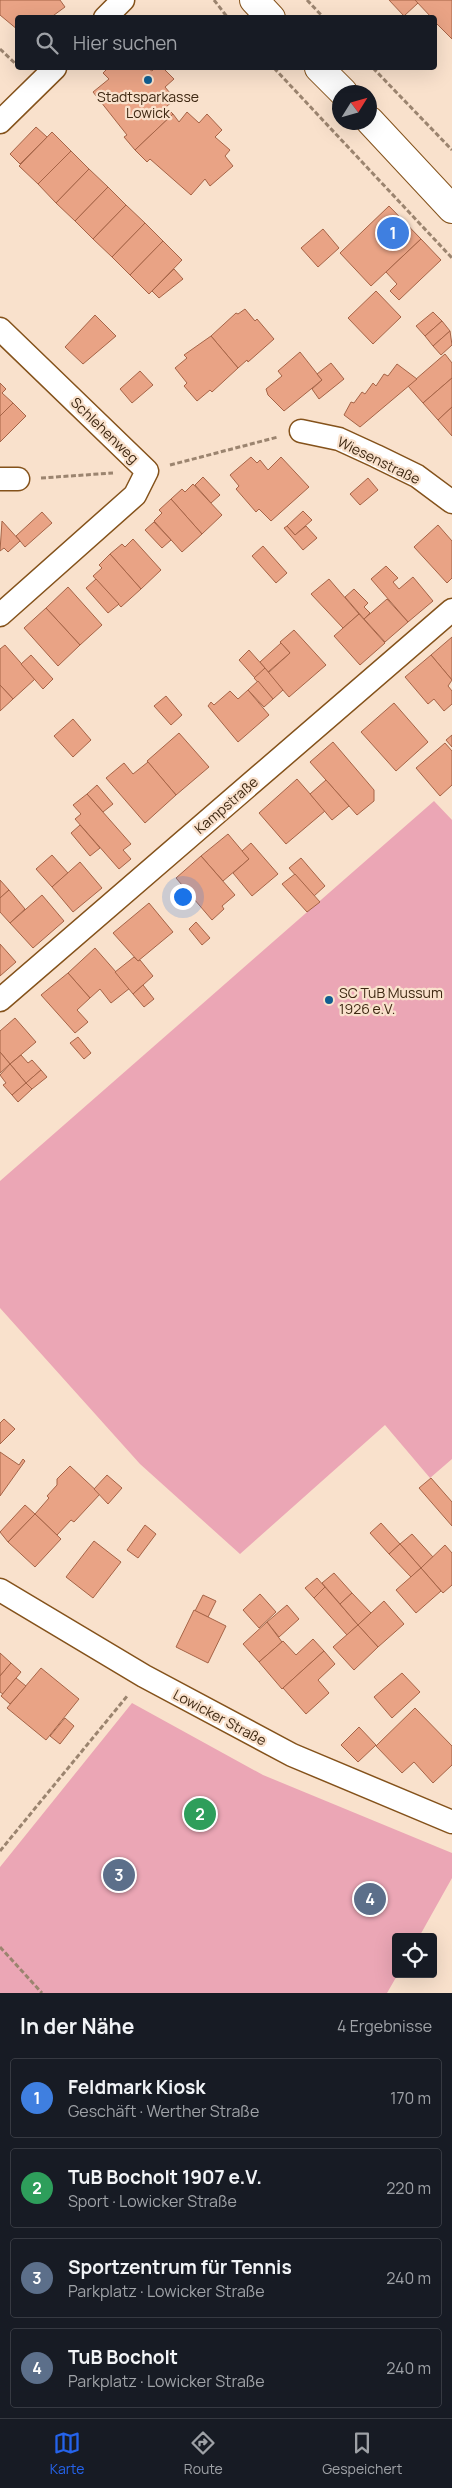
<!DOCTYPE html>
<html lang="de">
<head>
<meta charset="utf-8">
<style>
  :root { --surface:#171b24; --page:#242831; --text:#f1f3f6; --muted:#9ea1a6; --line:#363941; --accent:#2563eb }
  body { margin:0; font-family:Manrope,sans-serif; background:var(--page); color:var(--text) }
  .controls { position:absolute; right:15px; bottom:15px; display:grid; overflow:hidden; border-radius:5px; box-shadow:0 5px 20px #0002 }
  .controls button { width:45px; height:45px; display:grid; place-items:center; padding:0; border:0; border-bottom:1px solid var(--line); background:var(--surface); color:var(--text); font:25px sans-serif }
  .compass { position:absolute; left:332px; top:85px; width:45px; height:45px; border-radius:50%; background:var(--surface); box-shadow:0 5px 20px #0002; rotate:53deg }
  .you { position:absolute; left:182px; top:896px; width:18px; height:18px; margin:-12px; border:4px solid #fff; border-radius:50%; background:#1a73e8; box-shadow:0 0 0 8px #1a73e833 }
  .badge { display:grid; place-items:center; width:32px; height:32px; border-radius:50%; background:var(--accent); color:#fff; font-size:16px; font-weight:700 }
  .pin { position:absolute; translate:-50% -50%; border:2px solid #fff; box-shadow:0 1px 5px #0006 }
  .list { margin:0; padding:0; list-style:none }
  h2 { display:flex; justify-content:space-between; align-items:center; height:65px; margin:0; padding:0 20px; font-size:21px }
  h2 small { font-size:16px; font-weight:400; color:var(--muted) }
  .list li { display:grid; grid-template-columns:32px 1fr auto; gap:15px; align-items:center; box-sizing:border-box; height:80px; margin:0 10px 10px; padding:0 10px; border:1px solid var(--line); border-radius:5px }
  .list b { display:block; font-size:19px; white-space:nowrap }
  .list p { margin:0; font-size:16px; white-space:nowrap; color:var(--muted) }
  .list em { font-size:16px; font-style:normal; color:var(--muted) }
  .icon { flex:none; width:28px; height:28px; fill:none; stroke:currentColor; stroke-width:2; stroke-linecap:round; stroke-linejoin:round }
  .map { position:relative; flex:none; width:452px; height:1993px; overflow:hidden }
  .search { position:absolute; background:var(--surface); box-shadow:0 5px 20px #0002; left:15px; right:15px; top:15px; height:55px; display:flex; align-items:center; gap:12px; box-sizing:border-box; padding:0 18px; border-radius:5px; color:var(--muted); font-size:19px }
  .sheet { height:425px; background:var(--surface) }
  nav { display:flex; justify-content:space-around; align-items:center; box-sizing:border-box; height:70px; border-top:1px solid var(--line); background:var(--surface); font-size:14px; color:var(--muted) }
  nav a { display:grid; justify-items:center; gap:2px }
  nav .on { color:var(--accent) }
  .map>svg:first-child { display:block }
  .green { fill:#eba6b5 }
  .building { fill:#e9a385; stroke:#a66447 }
  .lines { fill:none; stroke-linecap:round; stroke-linejoin:round }
  .street-casing { stroke:#84521b; stroke-width:25 }
  .secondary-casing { stroke:#84521b; stroke-width:30 }
  .path { stroke:#9b846f; stroke-width:3; stroke-dasharray:5 2.5; stroke-linecap:butt }
  .street { stroke:#fff; stroke-width:22 }
  .secondary { stroke:#fff; stroke-width:28 }
  .poi-dot { fill:#115e91; stroke:#f9e1cc; stroke-width:2 }
  .labels { text-anchor:middle; dominant-baseline:central; stroke-width:4.5; stroke-linejoin:round; paint-order:stroke }
  .poi-label { font-size:14px; fill:#3e2812; stroke:#f9e1cc }
  .street-label { font-size:14px; fill:#3e2812; stroke:#f9e1cc }
</style>
</head>
<body>
<div class="map">
<svg width="452" height="1993" viewBox="0 0 452 1993">
  <rect width="100%" height="100%" fill="#f9e1cc"/>
  <g class="green">
    <polygon points="434,801 452,820 452,1459 430,1478 385,1425 240,1554 140,1464 0,1308 0,1181"/>
    <polygon points="132,1703 263,1775 452,1853 452,1878 419,1937 396,1937 396,1974 398,1974 387,1993 0,1993 0,1867"/>
  </g>
  <g class="building">
    <polygon points="0,0 60,0 65,7 50,18 18,18 18,30 0,15"/>
    <polygon points="389,0 415,0 418,3 404,16"/>
    <polygon points="415,0 452,0 452,39 434,21 434,18 432,18"/>
    <polygon points="108,68 147,68 152,71 155,68 163,68 174,79 165,87 175,99 166,107 173,114 135,150 124,137 127,135 93,92 109,79 103,73"/>
    <polygon points="187,112 199,123 207,114 222,130 215,137 230,150 225,156 233,166 210,186 205,179 191,195 150,159 147,162 135,150 173,114 179,122"/>
    <polygon points="36,127 47,137 20,164 10,154"/>
    <polygon points="52,132 71,151 38,184 19,166"/>
    <polygon points="71,151 89,169 56,203 38,184"/>
    <polygon points="89,169 108,187 75,221 56,203"/>
    <polygon points="108,187 126,205 93,239 75,221"/>
    <polygon points="126,205 145,223 112,257 93,239"/>
    <polygon points="389,206 421,239 371,286 340,253"/>
    <polygon points="145,223 163,241 130,275 112,257"/>
    <polygon points="323,229 339,248 318,267 301,248"/>
    <polygon points="421,239 441,260 399,300 390,291 397,284 386,272"/>
    <polygon points="163,241 182,260 149,294 130,275"/>
    <polygon points="174,269 183,279 159,298 152,291"/>
    <polygon points="376,291 401,317 373,344 348,318"/>
    <polygon points="245,309 255,321 257,319 274,339 248,362 247,360 238,368 211,336 236,313 238,314"/>
    <polygon points="433,312 442,321 425,336 416,326"/>
    <polygon points="95,315 116,336 83,364 65,347"/>
    <polygon points="442,321 450,331 433,346 425,336"/>
    <polygon points="450,331 452,345 441,355 433,346"/>
    <polygon points="211,336 238,368 212,392 210,390 197,401 184,386 187,383 175,368 187,358 184,355"/>
    <polygon points="300,352 322,380 284,411 268,395 266,389 282,376 278,371"/>
    <polygon points="445,354 452,363 452,378 423,403 408,386"/>
    <polygon points="331,363 344,379 319,399 312,389 322,380 317,374"/>
    <polygon points="397,364 417,379 360,427 344,415 351,402 354,403 362,392 365,394 373,383 376,386 384,374 388,376"/>
    <polygon points="140,371 153,385 132,403 120,389"/>
    <polygon points="452,378 452,407 438,420 423,403"/>
    <polygon points="0,383 6,389 2,393 13,403 0,416"/>
    <polygon points="13,403 26,416 0,442 0,416"/>
    <polygon points="452,407 452,436 438,420"/>
    <polygon points="251,457 257,463 260,460 268,470 281,457 309,487 271,521 259,509 256,512 236,489 239,486 230,475"/>
    <polygon points="203,477 220,495 211,503 195,485"/>
    <polygon points="368,478 378,490 360,505 350,494"/>
    <polygon points="193,484 222,515 202,534 171,499 182,489 185,492"/>
    <polygon points="171,499 202,534 182,552 154,521 162,513 159,510"/>
    <polygon points="303,511 312,520 295,535 287,526"/>
    <polygon points="42,512 52,523 25,547 16,536"/>
    <polygon points="2,521 20,541 8,552 4,548 0,551"/>
    <polygon points="154,522 171,540 162,548 145,530"/>
    <polygon points="438,525 452,541 452,578 447,583 414,547"/>
    <polygon points="287,526 295,535 306,526 317,538 303,550 284,528"/>
    <polygon points="133,539 161,570 141,589 110,554 122,544 125,547"/>
    <polygon points="263,546 287,573 276,583 252,556"/>
    <polygon points="110,554 141,589 121,607 93,576 102,568 99,565"/>
    <polygon points="386,566 398,578 393,582 399,589 413,577 433,601 408,622 371,579"/>
    <polygon points="96,579 119,604 108,613 86,588"/>
    <polygon points="329,579 359,614 343,628 311,594"/>
    <polygon points="68,587 102,625 80,645 46,608"/>
    <polygon points="354,589 368,603 364,607 370,613 364,619 345,597"/>
    <polygon points="387,599 408,622 385,642 364,619"/>
    <polygon points="46,608 80,645 58,666 24,628"/>
    <polygon points="359,614 385,643 360,665 334,636"/>
    <polygon points="294,630 326,665 289,697 268,673 290,653 280,642"/>
    <polygon points="452,637 452,680 431,655"/>
    <polygon points="281,643 290,653 268,672 260,662"/>
    <polygon points="5,645 35,679 13,699 0,685 0,649"/>
    <polygon points="249,650 265,668 255,678 239,660"/>
    <polygon points="31,655 53,679 43,689 21,664"/>
    <polygon points="431,655 452,680 448,686 452,691 452,704 444,711 434,699 428,704 405,677"/>
    <polygon points="265,668 283,690 273,699 254,678"/>
    <polygon points="258,681 273,699 264,707 248,690"/>
    <polygon points="0,685 13,699 0,711"/>
    <polygon points="248,690 269,715 238,742 208,706 211,702 214,705 230,691 238,699"/>
    <polygon points="166,696 182,715 171,725 154,706"/>
    <polygon points="394,703 428,742 396,771 361,732"/>
    <polygon points="73,719 91,740 73,757 54,736"/>
    <polygon points="179,733 209,767 176,795 147,761"/>
    <polygon points="452,735 452,747 446,740"/>
    <polygon points="333,742 374,790 374,801 357,815 310,762"/>
    <polygon points="445,743 452,751 452,785 440,796 416,768"/>
    <polygon points="148,762 176,795 145,823 106,778 124,763 133,774"/>
    <polygon points="297,779 325,811 286,844 259,813"/>
    <polygon points="326,780 349,806 332,820 310,794"/>
    <polygon points="97,785 113,804 103,812 87,794"/>
    <polygon points="87,794 131,844 123,850 131,859 119,869 75,819 81,814 73,805"/>
    <polygon points="80,825 100,848 90,856 71,833"/>
    <polygon points="228,834 249,859 223,881 201,856"/>
    <polygon points="251,843 278,874 252,896 233,873 249,859 242,851"/>
    <polygon points="52,855 68,873 52,887 36,869"/>
    <polygon points="201,856 235,895 222,906 224,909 212,920 176,878"/>
    <polygon points="301,858 325,886 314,896 289,868"/>
    <polygon points="80,862 102,888 73,912 52,887"/>
    <polygon points="295,874 320,902 307,912 282,884"/>
    <polygon points="0,880 9,890 0,898"/>
    <polygon points="9,890 25,909 10,923 0,912 0,898"/>
    <polygon points="42,895 64,921 33,948 10,923"/>
    <polygon points="149,903 173,932 138,961 113,933"/>
    <polygon points="196,922 210,938 202,945 189,929"/>
    <polygon points="0,944 16,962 0,976"/>
    <polygon points="95,948 130,988 111,1003 100,989 90,998 68,973"/>
    <polygon points="134,957 138,961 140,960 153,976 133,994 115,972"/>
    <polygon points="68,973 90,998 77,1010 88,1022 75,1033 41,995"/>
    <polygon points="143,985 154,999 144,1007 133,994"/>
    <polygon points="15,1018 36,1042 10,1064 0,1052 0,1031"/>
    <polygon points="78,1037 91,1053 84,1059 70,1043"/>
    <polygon points="0,1052 10,1064 0,1073"/>
    <polygon points="21,1055 28,1063 32,1060 41,1070 26,1083 10,1064"/>
    <polygon points="10,1064 26,1083 12,1095 3,1085 6,1083 0,1075"/>
    <polygon points="41,1070 47,1077 32,1089 26,1083"/>
    <polygon points="26,1083 32,1089 18,1102 12,1095"/>
    <polygon points="4,1419 15,1429 0,1444 0,1423"/>
    <polygon points="0,1452 19,1465 23,1459 25,1461 0,1496"/>
    <polygon points="70,1466 100,1494 74,1522 71,1520 57,1535 35,1514 49,1498 47,1496 57,1485 57,1479"/>
    <polygon points="107,1475 122,1488 108,1504 94,1489"/>
    <polygon points="431,1478 452,1502 452,1526 419,1488"/>
    <polygon points="25,1505 35,1514 8,1542 0,1532"/>
    <polygon points="35,1514 61,1539 35,1567 8,1542"/>
    <polygon points="381,1523 400,1544 389,1554 370,1533"/>
    <polygon points="145,1525 156,1534 138,1558 127,1550"/>
    <polygon points="412,1534 433,1557 421,1568 400,1544"/>
    <polygon points="94,1541 121,1562 93,1598 66,1577"/>
    <polygon points="400,1544 421,1568 411,1577 389,1554"/>
    <polygon points="445,1545 452,1553 452,1585 443,1593 421,1568"/>
    <polygon points="421,1568 441,1591 416,1613 396,1590"/>
    <polygon points="334,1573 352,1593 340,1604 322,1583"/>
    <polygon points="317,1578 325,1587 314,1598 305,1588"/>
    <polygon points="325,1587 358,1625 347,1635 314,1598"/>
    <polygon points="352,1593 371,1613 358,1625 340,1604"/>
    <polygon points="260,1594 276,1612 259,1628 243,1610"/>
    <polygon points="203,1595 216,1601 208,1617 195,1611"/>
    <polygon points="384,1601 404,1624 378,1647 358,1625"/>
    <polygon points="287,1605 299,1619 279,1637 267,1622"/>
    <polygon points="194,1610 226,1626 208,1663 176,1647"/>
    <polygon points="267,1622 282,1642 259,1662 243,1644"/>
    <polygon points="358,1625 378,1647 354,1670 333,1647"/>
    <polygon points="313,1639 324,1651 282,1689 259,1662 283,1641 296,1655"/>
    <polygon points="324,1651 335,1664 318,1680 329,1693 306,1714 283,1688"/>
    <polygon points="0,1653 11,1663 0,1676"/>
    <polygon points="11,1663 21,1672 3,1694 0,1692 0,1676"/>
    <polygon points="41,1668 79,1699 46,1740 7,1708"/>
    <polygon points="402,1673 420,1692 392,1718 374,1697"/>
    <polygon points="16,1678 26,1686 10,1704 1,1696"/>
    <polygon points="415,1708 452,1746 452,1765 433,1783 414,1762 402,1773 376,1746"/>
    <polygon points="65,1718 74,1726 60,1744 50,1736"/>
    <polygon points="359,1727 376,1745 358,1762 341,1745"/>
  </g>
  <g class="lines">
    <defs>
      <g id="street">
        <polyline points="105,18 123,0"/>
        <polyline points="0,122 55,68"/>
        <polyline points="0,329 147,471 135,495 0,615"/>
        <polyline points="301,431 339,439 376,456 417,476 452,502"/>
        <polyline points="0,479 18,479"/>
        <polyline points="0,1000 452,610"/>
        <polyline points="0,1590 144,1676 292,1755 452,1822"/>
      </g>
      <g id="secondary">
        <polyline points="254,0 271,18"/>
        <polyline points="319,68 343,92"/>
        <polyline points="370,121 452,209"/>
      </g>
    </defs>
    <use href="#street" class="street-casing"/>
    <use href="#secondary" class="secondary-casing"/>
    <g class="path">
      <polyline points="214,0 228,18"/>
      <polyline points="307,0 324,18"/>
      <polyline points="0,49 18,66"/>
      <polyline points="274,68 452,258"/>
      <polyline points="373,68 452,150"/>
      <polyline points="170,465 278,437"/>
      <polyline points="41,478 113,473"/>
      <polyline points="0,1851 128,1695"/>
      <polyline points="0,1947 42,1993"/>
    </g>
    <use href="#street" class="street"/>
    <use href="#secondary" class="secondary"/>
  </g>
  <g class="poi-dot">
    <circle cx="148" cy="80" r="5"/>
    <circle cx="329" cy="1000" r="5"/>
  </g>
  <g class="labels">
    <g class="poi-label">
      <text x="148" y="96">Stadtsparkasse<tspan x="148" dy="16">Lowick</tspan></text>
      <text x="339" y="992" text-anchor="start">SC TuB Mussum<tspan x="339" dy="16">1926 e.V.</tspan></text>
    </g>
    <g class="street-label">
      <text transform="translate(105 430) rotate(44)">Schlehenweg</text>
      <text transform="translate(379 460) rotate(26)">Wiesenstraße</text>
      <text transform="translate(226 805) rotate(-41)">Kampstraße</text>
      <text transform="translate(220 1717) rotate(28)">Lowicker Straße</text>
    </g>
  </g>
</svg>
<div class="controls">
<button><svg class="icon" aria-label="locate" viewBox="0 0 24 24"><circle cx="12" cy="12" r="6"/><path d="M12 2v4M12 18v4M2 12h4M18 12h4"/></svg></button>
</div>
<svg class="compass" viewBox="-18 -18 36 36"><path d="M0-13l5 13h-10z" fill="#e53935"/><path d="M0 13l5-13h-10z" fill="#9ea1a6"/></svg>
<div class="you"></div>
<div class="pin badge" style="left:393px;top:233px;background:#3f7fe0">1</div>
<div class="pin badge" style="left:200px;top:1814px;background:#2e9e5b">2</div>
<div class="pin badge" style="left:119px;top:1875px;background:#5c6f8a">3</div>
<div class="pin badge" style="left:370px;top:1899px;background:#5c6f8a">4</div>
<div class="search"><svg class="icon" aria-label="search" viewBox="0 0 24 24"><circle cx="10" cy="10" r="6"/><path d="M15 15l6 6"/></svg>Hier suchen</div>
</div>
<section class="sheet">
<h2>In der Nähe<small>4 Ergebnisse</small></h2>
<ul class="list">
<li><span class="badge" style="background:#3f7fe0">1</span><div><b>Feldmark Kiosk</b><p>Geschäft · Werther Straße</p></div><em>170 m</em></li>
<li><span class="badge" style="background:#2e9e5b">2</span><div><b>TuB Bocholt 1907 e.V.</b><p>Sport · Lowicker Straße</p></div><em>220 m</em></li>
<li><span class="badge" style="background:#5c6f8a">3</span><div><b>Sportzentrum für Tennis</b><p>Parkplatz · Lowicker Straße</p></div><em>240 m</em></li>
<li><span class="badge" style="background:#5c6f8a">4</span><div><b>TuB Bocholt</b><p>Parkplatz · Lowicker Straße</p></div><em>240 m</em></li>
</ul>
</section>
<nav>
<a class="on"><svg class="icon" aria-label="map" viewBox="0 0 24 24"><path d="M3 6l6-2 6 2 6-2v14l-6 2-6-2-6 2zM9 4v14M15 6v14"/></svg>Karte</a>
<a><svg class="icon" aria-label="directions" viewBox="0 0 24 24"><path d="M12 3l9 9-9 9-9-9zM9 14v-3h6M13 9l2 2-2 2"/></svg>Route</a>
<a><svg class="icon" aria-label="saved" viewBox="0 0 24 24"><path d="M7 4h10v16l-5-4-5 4z"/></svg>Gespeichert</a>
</nav>
</body>
</html>
